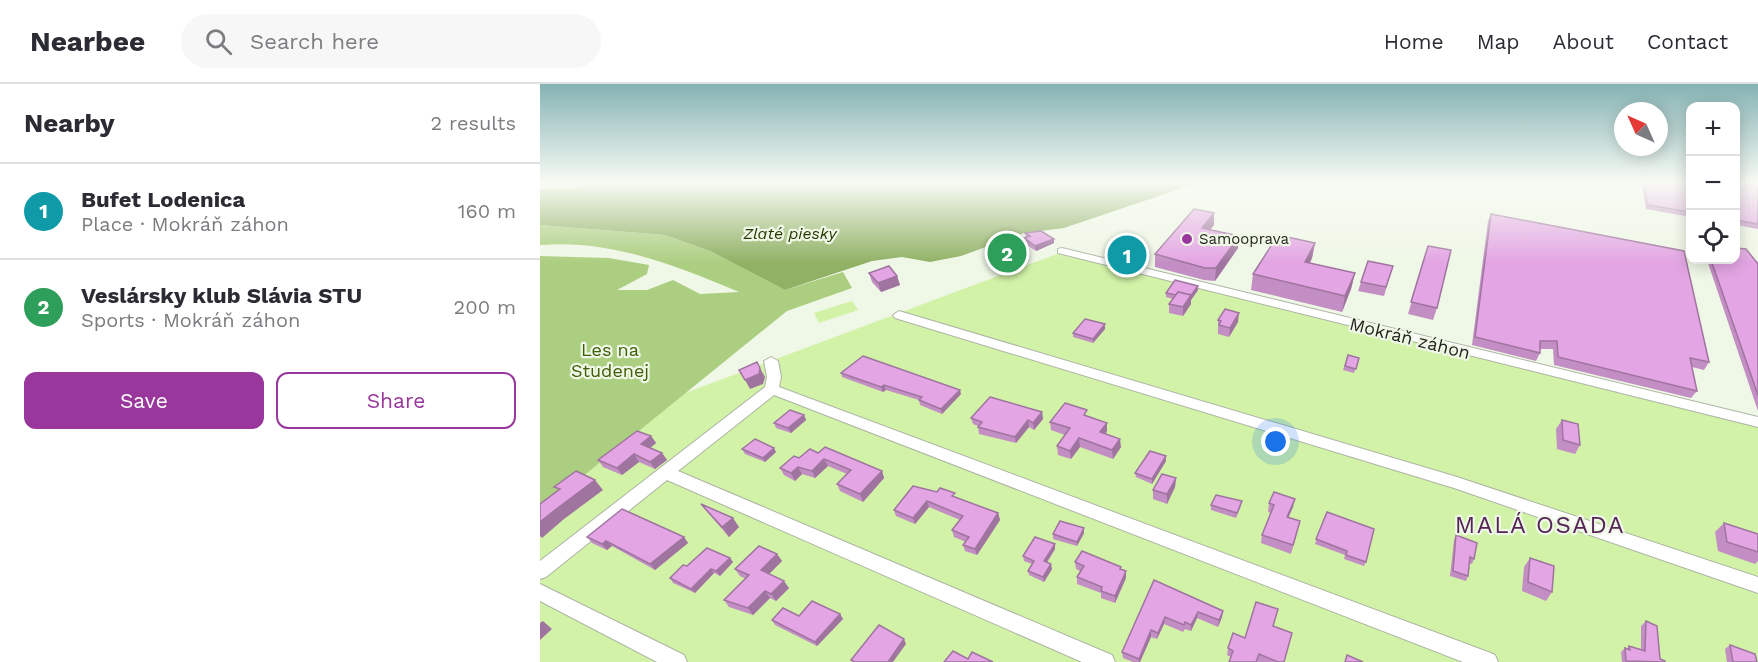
<!DOCTYPE html>
<html lang="en">
<head>
<meta charset="utf-8">
<style>
  :root { --surface:#fff; --page:#f7f7f7; --text:#2b2b33; --muted:#7c7c81; --line:#e1e1e2; --accent:#99379d }
  body { margin:0; font-family:"Work Sans",sans-serif; background:var(--page); color:var(--text) }
  .controls { position:absolute; right:18px; top:18px; display:grid; overflow:hidden; border-radius:12px; box-shadow:0 3px 15px #0003 }
  .controls button { width:54px; height:54px; display:grid; place-items:center; padding:0; border:0; border-bottom:2px solid var(--line); background:var(--surface); color:var(--text); font:30px sans-serif }
  .compass { position:absolute; left:1074px; top:18px; width:54px; height:54px; border-radius:50%; background:var(--surface); box-shadow:0 3px 15px #0003; rotate:315deg }
  .you { position:absolute; left:736px; top:358px; width:21px; height:21px; margin:-15px; border:4px solid #fff; border-radius:50%; background:#1a73e8; box-shadow:0 0 0 9px #1a73e833 }
  .badge { display:grid; place-items:center; width:39px; height:39px; border-radius:50%; background:var(--accent); color:#fff; font-size:20px; font-weight:700 }
  .pin { position:absolute; translate:-50% -50%; border:3px solid #fff; box-shadow:0 2px 6px #0006 }
  .list { margin:0; padding:0; list-style:none }
  h2 { display:flex; justify-content:space-between; align-items:center; height:78px; margin:0; padding:0 24px; font-size:26px }
  h2 small { font-size:20px; font-weight:400; color:var(--muted) }
  .list li { display:grid; grid-template-columns:39px 1fr auto; gap:18px; align-items:center; box-sizing:border-box; height:96px; padding:0 24px; border-top:2px solid var(--line) }
  .list b { display:block; font-size:22px; white-space:nowrap }
  .list p { margin:0; font-size:20px; white-space:nowrap; color:var(--muted) }
  .list em { font-size:20px; font-style:normal; color:var(--muted) }
  .actions { display:flex; gap:12px; padding:18px 24px }
  .actions a { flex:1; padding:14px 0; border:2px solid var(--accent); border-radius:12px; text-align:center; font-size:21px; color:var(--accent) }
  .actions .main { background:var(--accent); color:#fff }
  .icon { flex:none; width:33px; height:33px; fill:none; stroke:currentColor; stroke-width:2; stroke-linecap:round; stroke-linejoin:round }
  .map { position:relative; flex:none; width:1218px; height:578px; overflow:hidden }
  header { display:flex; align-items:center; gap:36px; box-sizing:border-box; height:84px; padding:0 30px; background:var(--surface); border-bottom:2px solid var(--line) }
  header strong { font-size:28px }
  nav { display:flex; gap:33px; margin-inline-start:auto; font-size:21px }
  .search { width:420px; height:54px; background:var(--page); display:flex; align-items:center; gap:15px; box-sizing:border-box; padding:0 21px; border-radius:33px; color:var(--muted); font-size:22px }
  main { display:flex }
  aside { flex:1; background:var(--surface) }
  .map>svg:first-child { display:block }
  .green { fill:#d1f2a7 }
  .forest { fill:#acce80 }
  .water { fill:#91b165 }
  .lines { fill:none; stroke-linecap:round; stroke-linejoin:round }
  .minor-casing { stroke:#adb4a4; stroke-width:2 }
  .minor { fill:#fff; fill-rule:evenodd }
  .wall { fill:#c38ec3 }
  .shaded-wall { fill:#9f749f }
  .building { fill:#e3a5e3; stroke:#9f749f; stroke-width:1.5 }
  .poi-dot { fill:#99379d; stroke:#eff7e6; stroke-width:2 }
  .labels { text-anchor:middle; dominant-baseline:central; stroke-width:4.5; stroke-linejoin:round; paint-order:stroke }
  .far-poi-label { font-size:15px; fill:#1f211b; stroke:#eff7e6; text-anchor:start }
  .far-water-label { font-size:16px; font-style:italic; fill:#263900; stroke:#eff7e6 }
  .street-label { font-size:18px; fill:#1f211b; stroke:#eff7e6 }
  .park-label { font-size:18px; fill:#415e08; stroke:#eff7e6 }
  .near-neighbourhood-label { font-size:24px; letter-spacing:1.5px; fill:#552557; stroke:#eff7e6 }
</style>
</head>
<body>
<header>
<strong>Nearbee</strong>
<div class="search"><svg class="icon" aria-label="search" viewBox="0 0 24 24"><circle cx="10" cy="10" r="6"/><path d="M15 15l6 6"/></svg>Search here</div>
<nav><a>Home</a><a>Map</a><a>About</a><a>Contact</a></nav>
</header>
<main>
<aside>
<h2>Nearby<small>2 results</small></h2>
<ul class="list">
<li><span class="badge" style="background:#0f9aa8">1</span><div><b>Bufet Lodenica</b><p>Place · Mokráň záhon</p></div><em>160 m</em></li>
<li><span class="badge" style="background:#2e9e5b">2</span><div><b>Veslársky klub Slávia STU</b><p>Sports · Mokráň záhon</p></div><em>200 m</em></li>
</ul>
<div class="actions"><a class="main">Save</a><a>Share</a></div>
</aside>
<div class="map">
<svg width="1218" height="578" viewBox="0 0 1218 578">
  <rect width="100%" height="100%" fill="#eff7e6"/>
  <g class="green">
    <polygon points="517,170 547,171 1218,334 1218,578 0,578 0,427 140,311"/>
    <polygon points="312,217 318,226 279,239 274,229"/>
  </g>
  <path class="forest" d="M0 141 125 151 170 167 245 206 303 188 312 204 247 227 0 427V172L69 174 109 181 107 190 77 206H107L133 196 160 210 199 208C135 181 70 155 0 161Z"/>
  <polygon class="water" points="50,98 660,98 524,144 484,149 421,172 390,178 362,173 332,177 245,206 170,167 125,151 0,141 0,105 32,105"/>
  <g class="lines">
    <defs>
      <g id="minor">
        <polygon points="522,164 1218,333 1218,343 518,169 518,165"/>
        <polygon points="359,227 917,393 1218,493 1218,509 914,404 355,234 353,231"/>
        <polygon points="231,273 238,277 241,293 239,303 948,568 955,571 958,578 923,578 234,311 138,387 572,571 575,578 542,578 127,396 6,493 0,495 0,477 225,303 227,293 224,277"/>
        <polygon points="0,500 144,571 147,578 117,578 0,517"/>
      </g>
    </defs>
    <use href="#minor" class="minor-casing"/>
    <use href="#minor" class="minor"/>
  </g>
  <g class="wall">
    <polygon points="1101,98 1150,98 1150,133 1106,125"/>
    <polygon points="1196,98 1218,98 1218,145 1196,141"/>
    <polygon points="674,129 674,141 669,146 698,164 675,197 664,196 615,183 615,170"/>
    <polygon points="951,130 1169,278 1164,286 1152,283 1157,307 1151,314 1014,281 1013,265 1000,265 1000,269 996,277 932,261 948,137"/>
    <polygon points="485,149 514,155 514,159 496,167 484,159 484,154 486,153"/>
    <polygon points="775,159 772,174 770,179 815,189 811,205 802,228 711,206 713,190"/>
    <polygon points="888,162 897,224 893,236 868,230"/>
    <polygon points="1170,176 1196,176 1218,180 1218,327 1168,179"/>
    <polygon points="853,182 844,212 818,207 821,198"/>
    <polygon points="329,189 357,192 360,201 341,208 332,198"/>
    <polygon points="658,202 658,206 651,216 651,220 643,232 629,229 629,220 633,215 626,213 626,209"/>
    <polygon points="678,236 698,238 689,253 678,250"/>
    <polygon points="565,245 553,259 533,253 533,249"/>
    <polygon points="808,271 819,274 814,289 803,286"/>
    <polygon points="301,289 421,310 402,330 380,321 379,316 346,306 343,308 302,293"/>
    <polygon points="502,328 503,335 494,346 489,343 476,359 439,350 438,342 433,340 431,334"/>
    <polygon points="264,331 266,336 251,349 236,344 234,339"/>
    <polygon points="548,332 567,339 567,347 566,350 581,363 573,375 540,363 531,375 518,371 517,362 525,351 511,346 510,338"/>
    <polygon points="1022,336 1040,361 1035,370 1017,365 1016,345"/>
    <polygon points="111,352 116,359 110,364 122,369 127,376 115,385 99,378 82,391 63,383 58,376"/>
    <polygon points="202,365 236,368 225,378 205,370"/>
    <polygon points="278,369 342,387 344,394 323,418 300,407 297,400 307,390 288,382 275,394 262,390 255,397 244,391 240,384 259,374"/>
    <polygon points="626,377 612,400 596,393 595,389"/>
    <polygon points="636,394 635,403 627,420 613,415 613,406"/>
    <polygon points="373,402 416,414 458,429 460,436 437,471 425,467 423,461 426,458 414,453 412,446 420,436 389,423 375,440 356,432 354,426"/>
    <polygon points="729,419 753,423 748,434 758,446 751,470 721,459 722,451 731,429 728,428"/>
    <polygon points="161,420 199,443 189,453 168,429"/>
    <polygon points="671,421 701,422 696,434 671,426"/>
    <polygon points="787,428 826,478 824,482 804,475 805,471 775,460"/>
    <polygon points="1184,439 1218,450 1218,477 1215,480 1178,467 1175,448"/>
    <polygon points="544,449 537,462 513,455 513,450"/>
    <polygon points="916,451 934,475 932,480 929,479 928,492 926,497 910,492 914,456"/>
    <polygon points="47,453 144,453 148,459 115,486 72,462 67,466 52,459"/>
    <polygon points="515,460 515,465 507,479 512,485 504,498 489,491 488,487 492,480 484,477 483,472"/>
    <polygon points="237,470 242,477 229,490 249,504 236,517 230,514 213,531 189,523 184,516 206,495 200,492 195,485"/>
    <polygon points="190,474 193,478 180,492 174,489 155,509 133,499 130,494 147,482"/>
    <polygon points="990,474 1012,508 1006,517 982,507 984,483"/>
    <polygon points="535,478 581,483 581,485 586,487 586,494 575,519 561,514 561,509 537,500 537,493 540,487 536,485"/>
    <polygon points="614,496 683,527 682,533 678,543 657,534 651,547 645,545 643,548 624,540 617,555 611,553 600,578 593,578 583,574 582,568"/>
    <polygon points="300,530 303,535 277,562 235,541 232,536 259,532"/>
    <polygon points="1106,537 1120,575 1125,578 1082,578 1081,568 1085,564 1087,565 1089,562 1101,565 1101,542"/>
    <polygon points="733,542 744,578 689,578 691,573 687,571 688,564 705,554"/>
    <polygon points="1190,561 1217,578 1187,578 1185,565"/>
  </g>
  <g class="shaded-wall">
    <polygon points="674,129 674,141 661,156 662,144"/>
    <polygon points="699,152 698,164 675,197 676,184"/>
    <polygon points="514,155 514,159 496,167 495,162"/>
    <polygon points="775,159 772,174 762,194 765,178"/>
    <polygon points="815,189 811,205 802,228 805,212"/>
    <polygon points="357,192 360,201 341,208 338,199"/>
    <polygon points="658,202 658,206 651,216 651,220 643,232 643,223"/>
    <polygon points="699,229 698,238 689,253 690,244"/>
    <polygon points="565,240 565,245 553,259 553,255"/>
    <polygon points="220,284 225,293 223,300 210,305 205,296"/>
    <polygon points="344,301 346,306 343,308 341,303"/>
    <polygon points="420,306 421,310 402,330 401,325"/>
    <polygon points="502,328 503,335 494,346 493,339"/>
    <polygon points="264,331 266,336 251,349 248,344"/>
    <polygon points="488,336 489,343 476,359 475,353"/>
    <polygon points="567,339 567,347 561,356 560,348"/>
    <polygon points="111,352 116,359 106,367 101,360"/>
    <polygon points="539,354 540,363 531,375 530,367"/>
    <polygon points="580,355 581,363 573,375 572,366"/>
    <polygon points="234,364 236,368 225,378 223,374"/>
    <polygon points="122,369 127,376 115,385 110,378"/>
    <polygon points="94,370 99,378 82,391 77,384"/>
    <polygon points="626,372 626,377 612,400 612,395"/>
    <polygon points="284,375 288,382 275,394 272,387"/>
    <polygon points="258,383 262,390 255,397 251,389"/>
    <polygon points="342,387 344,394 323,418 320,410"/>
    <polygon points="636,394 635,403 627,420 627,410"/>
    <polygon points="55,396 63,406 24,435 2,454 0,452 0,438 15,426"/>
    <polygon points="755,415 753,423 745,441 747,433"/>
    <polygon points="387,417 389,423 375,440 373,434"/>
    <polygon points="458,429 460,436 437,471 435,465"/>
    <polygon points="193,434 199,443 189,453 182,443"/>
    <polygon points="544,444 544,449 537,462 537,458"/>
    <polygon points="144,453 148,459 115,486 110,480"/>
    <polygon points="66,457 72,462 67,466 62,460"/>
    <polygon points="515,460 515,465 504,482 504,477"/>
    <polygon points="237,470 242,477 226,493 221,486"/>
    <polygon points="190,474 193,478 180,492 176,487"/>
    <polygon points="511,480 512,485 504,498 503,493"/>
    <polygon points="171,485 174,489 155,509 151,505"/>
    <polygon points="586,487 586,494 575,519 575,512"/>
    <polygon points="244,497 249,504 236,517 231,510"/>
    <polygon points="225,507 230,514 213,531 208,524"/>
    <polygon points="683,527 682,533 678,543 679,536"/>
    <polygon points="658,528 657,534 651,547 651,541"/>
    <polygon points="300,530 303,535 277,562 275,558"/>
    <polygon points="625,533 624,540 617,555 618,549"/>
    <polygon points="3,537 12,545 0,556 0,539"/>
    <polygon points="611,546 611,553 600,578 599,578 599,575"/>
    <polygon points="364,555 366,560 353,578 348,578"/>
  </g>
  <g class="building">
    <polygon points="1104,98 1150,98 1150,128 1108,121"/>
    <polygon points="1196,98 1218,98 1218,140 1196,136"/>
    <polygon points="654,125 674,129 662,144 699,152 676,184 665,184 615,170"/>
    <polygon points="951,130 1144,167 1169,278 1150,274 1157,307 1018,273 1017,257 1000,257 1000,269 935,253"/>
    <polygon points="501,147 514,155 495,162 484,154 490,152 485,149"/>
    <polygon points="738,151 775,159 765,178 815,189 805,212 713,190"/>
    <polygon points="888,162 911,166 897,224 871,218"/>
    <polygon points="1196,164 1206,165 1218,180 1218,311 1171,176 1196,176"/>
    <polygon points="828,177 853,182 846,203 821,198"/>
    <polygon points="349,182 357,192 338,199 329,189"/>
    <polygon points="635,196 658,202 649,214 651,211 638,208 636,211 626,209"/>
    <polygon points="638,208 651,211 643,223 629,220"/>
    <polygon points="685,225 699,229 690,244 679,241 681,237 678,236"/>
    <polygon points="545,235 565,240 553,255 533,249"/>
    <polygon points="808,271 819,274 816,285 805,282"/>
    <polygon points="323,272 420,306 401,325 379,316 382,313 344,301 341,303 301,289"/>
    <polygon points="217,278 220,284 219,290 205,296 199,286"/>
    <polygon points="450,313 502,328 493,339 488,336 475,353 438,343 442,338 431,334"/>
    <polygon points="525,319 547,326 544,331 567,339 560,348 580,355 572,366 539,354 530,367 517,362 530,344 510,338"/>
    <polygon points="250,326 264,331 248,344 234,339"/>
    <polygon points="1022,336 1038,340 1040,361 1023,356"/>
    <polygon points="97,347 111,352 101,360 122,369 110,378 94,370 77,384 58,376"/>
    <polygon points="215,355 234,364 223,374 202,365"/>
    <polygon points="285,363 342,387 320,410 297,400 311,386 284,375 272,387 258,383 251,389 240,384 254,372 259,374 270,365 278,369"/>
    <polygon points="610,367 626,372 612,395 595,389"/>
    <polygon points="36,387 55,396 15,426 0,438 0,420 20,405 14,403"/>
    <polygon points="622,390 636,394 627,410 613,406"/>
    <polygon points="373,402 397,408 400,404 415,409 412,412 458,429 435,465 423,461 429,453 412,446 423,432 387,417 373,434 354,426"/>
    <polygon points="734,408 755,415 747,433 760,437 753,461 722,451 734,421 729,419"/>
    <polygon points="676,411 702,417 697,429 671,421"/>
    <polygon points="161,420 193,434 182,443"/>
    <polygon points="82,425 144,453 110,480 66,457 62,460 47,453"/>
    <polygon points="787,428 834,445 826,478 806,471 807,467 776,455"/>
    <polygon points="520,437 544,444 537,458 513,450"/>
    <polygon points="1184,439 1218,450 1218,468 1187,458"/>
    <polygon points="916,451 937,459 934,475 930,473 928,492 913,487"/>
    <polygon points="495,453 515,460 504,477 511,480 503,493 488,487 494,477 483,472"/>
    <polygon points="219,462 237,470 221,486 244,497 231,510 225,507 208,524 184,516 209,491 195,485"/>
    <polygon points="167,464 190,474 176,487 171,485 151,505 130,494 143,481 147,482"/>
    <polygon points="542,467 581,483 580,485 586,487 575,512 561,507 562,503 537,493 544,482 535,478"/>
    <polygon points="990,474 1014,482 1012,508 988,498"/>
    <polygon points="614,496 683,527 679,536 658,528 651,541 645,538 644,541 625,533 618,549 611,546 599,575 582,568"/>
    <polygon points="272,517 300,530 275,558 232,536 243,524 259,532"/>
    <polygon points="716,518 738,525 733,542 752,549 744,578 738,578 719,570 716,578 689,578 693,567 688,564 693,549 705,554"/>
    <polygon points="1106,537 1117,542 1120,575 1125,577 1125,578 1086,577 1085,564 1090,566 1089,562 1105,567"/>
    <polygon points="339,541 364,555 348,578 315,578 311,576"/>
    <polygon points="1190,561 1215,570 1217,578 1193,578"/>
    <polygon points="413,567 428,575 432,568 453,578 404,578"/>
    <polygon points="807,571 823,578 805,578"/>
  </g>
  <linearGradient id="sky" x2="0" y2="1"><stop stop-color="#85b3b4"/><stop offset="0.55" stop-color="#f8fbf4"/><stop offset="1" stop-color="#f8fbf4" stop-opacity="0"/></linearGradient>
  <rect width="1218" height="179" fill="url(#sky)"/>
  <circle class="poi-dot" cx="647" cy="155" r="6"/>
  <g class="labels">
    <g class="far-poi-label">
      <text x="659" y="155">Samooprava</text>
    </g>
    <g class="far-water-label">
      <text x="250" y="149">Zlaté piesky</text>
    </g>
    <g class="street-label">
      <text transform="translate(870 254) rotate(14)">Mokráň záhon</text>
    </g>
    <g class="park-label">
      <text x="70" y="265">Les na<tspan x="70" dy="21">Studenej</tspan></text>
    </g>
    <g class="near-neighbourhood-label">
      <text x="1000" y="441">MALÁ OSADA</text>
    </g>
  </g>
</svg>
<div class="controls">
<button>+</button>
<button>−</button>
<button><svg class="icon" aria-label="locate" viewBox="0 0 24 24"><circle cx="12" cy="12" r="6"/><path d="M12 2v4M12 18v4M2 12h4M18 12h4"/></svg></button>
</div>
<svg class="compass" viewBox="-18 -18 36 36"><path d="M0-13l5 13h-10z" fill="#e53935"/><path d="M0 13l5-13h-10z" fill="#7c7c81"/></svg>
<div class="you"></div>
<div class="pin badge" style="left:587px;top:171px;background:#0f9aa8">1</div>
<div class="pin badge" style="left:467px;top:169px;background:#2e9e5b">2</div>
</div>
</main>
</body>
</html>
